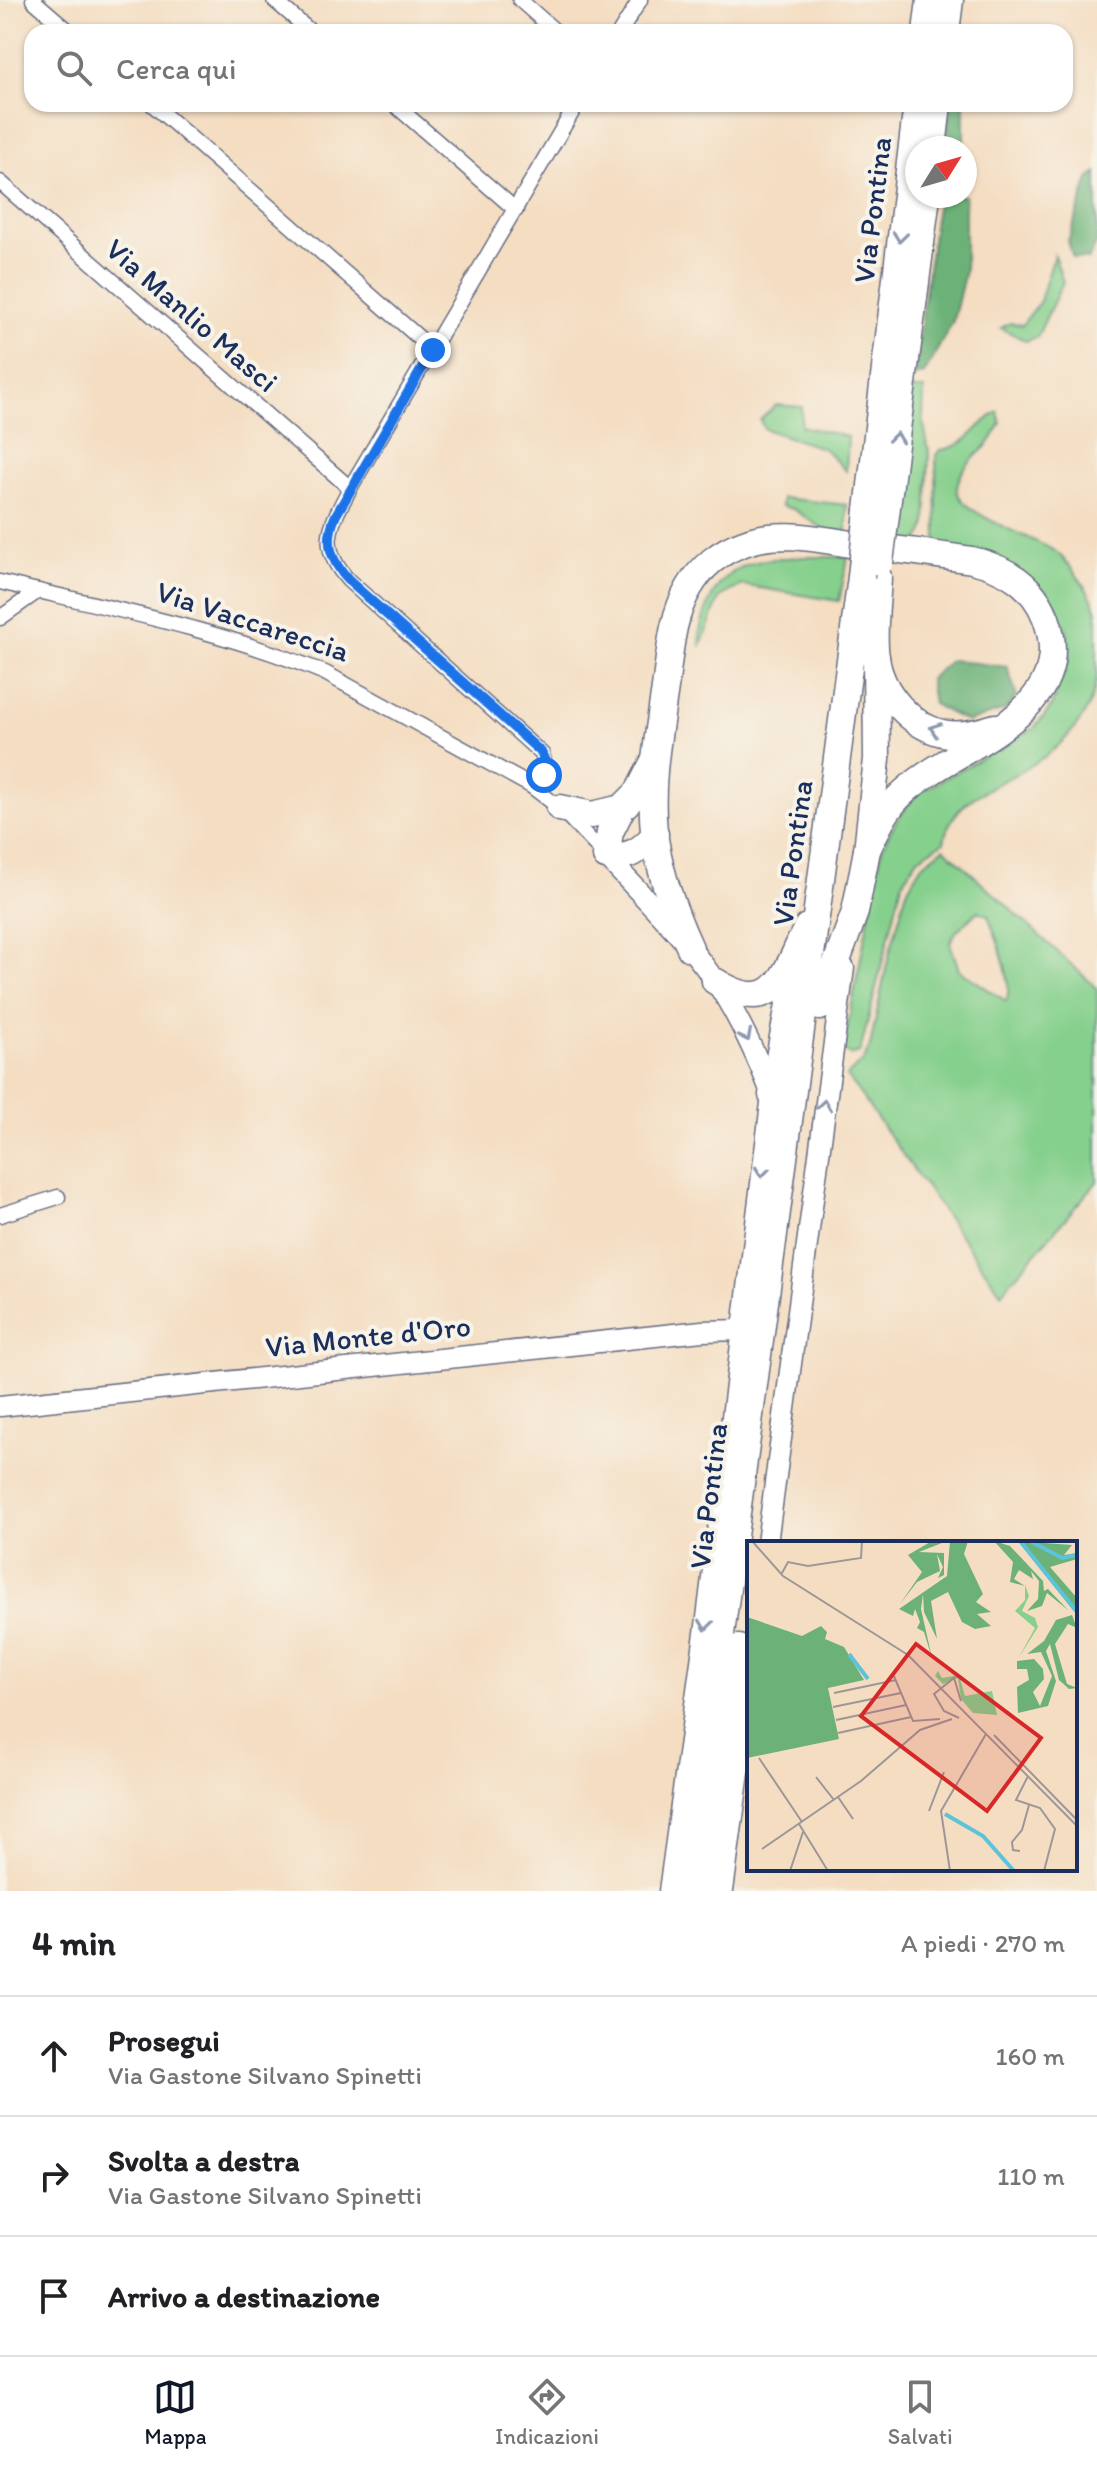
<!DOCTYPE html>
<html lang="it">
<head>
<meta charset="utf-8">
<style>
  :root { --surface:#fff; --page:#f6f6f6; --text:#202124; --muted:#757577; --line:#e0e0e0; --accent:#111827 }
  body { margin:0; font-family:Itim,sans-serif; background:var(--page); color:var(--text) }
  .compass { position:absolute; left:905px; top:136px; width:72px; height:72px; border-radius:50%; background:var(--surface); box-shadow:0 2px 6px #0004; rotate:53deg }
  .stop { position:absolute; width:24px; height:24px; margin:-18px; border:6px solid #1a73e8; border-radius:50%; background:#fff }
  .stop.end { background:#1a73e8; border-color:#fff; box-shadow:0 2px 8px #0008 }
  .list { margin:0; padding:0; list-style:none }
  h2 { display:flex; justify-content:space-between; align-items:center; height:104px; margin:0; padding:0 32px; font-size:34px }
  h2 small { font-size:26px; font-weight:400; color:var(--muted) }
  .list li { display:grid; grid-template-columns:52px 1fr auto; gap:24px; align-items:center; box-sizing:border-box; height:120px; padding:0 32px; border-top:2px solid var(--line) }
  .list b { display:block; font-size:30px; white-space:nowrap }
  .list p { margin:0; font-size:26px; white-space:nowrap; color:var(--muted) }
  .list em { font-size:26px; font-style:normal; color:var(--muted) }
  .icon { flex:none; width:44px; height:44px; fill:none; stroke:currentColor; stroke-width:2; stroke-linecap:round; stroke-linejoin:round }
  .map { position:relative; flex:none; width:1097px; height:1891px; overflow:hidden }
  .search { position:absolute; background:var(--surface); box-shadow:0 2px 6px #0004; left:24px; right:24px; top:24px; height:88px; display:flex; align-items:center; gap:20px; box-sizing:border-box; padding:0 28px; border-radius:24px; color:var(--muted); font-size:30px }
  .sheet { height:464px; background:var(--surface) }
  nav { display:flex; justify-content:space-around; align-items:center; box-sizing:border-box; height:112px; border-top:2px solid var(--line); background:var(--surface); font-size:22px; color:var(--muted) }
  nav a { display:grid; justify-items:center; gap:4px }
  nav .on { color:var(--accent) }
  .map>svg:first-child { display:block }
  .green { fill:#86d08d; stroke:#508076; stroke-width:2; fill-rule:evenodd }
  .forest { fill:#6cb278; stroke:#44706b; stroke-width:2 }
  .lines { fill:none; stroke-linecap:round; stroke-linejoin:round }
  .street-casing { stroke:#676c81; stroke-width:17 }
  .secondary-casing { stroke:#676c81; stroke-width:23 }
  .highway-casing { stroke:#676c81; stroke-width:29 }
  .street { stroke:#fff; stroke-width:14 }
  .secondary { stroke:#fff; stroke-width:20 }
  .highway { stroke:#fff; stroke-width:26 }
  .highway-bridge-casing { stroke:#676c81; stroke-width:29; stroke-linecap:butt }
  .highway-bridge { stroke:#fff; stroke-width:26 }
  .oneway { stroke:#8d97ae }
  .route { stroke:#1a73e8; stroke-width:10 }
  .labels { text-anchor:middle; dominant-baseline:central; stroke-width:8; stroke-linejoin:round; paint-order:stroke }
  .street-label { font-size:30px; fill:#1b2f5e; stroke:#f7f3e8 }
  .inset-river { fill:none; stroke:#5dc3db; stroke-width:4 }
  .inset-road { fill:none; stroke:#9d9799; stroke-width:2 }
  .view { fill:#d62828; fill-opacity:0.15; stroke:#d62828; stroke-width:4 }
  .inset-edge { fill:none; stroke:#1b2f5e; stroke-width:4 }
</style>
</head>
<body>
<div class="map">
<svg width="1097" height="1891" viewBox="0 0 1097 1891">
  <rect width="100%" height="100%" fill="#f7f3e8"/>
  <filter id="ink" filterUnits="userSpaceOnUse"><feTurbulence type="fractalNoise" baseFrequency=".0125" numOctaves="2"/><feDisplacementMap in="SourceGraphic" scale="16" xChannelSelector="R" yChannelSelector="G"/><feConvolveMatrix kernelMatrix="1 2 1 2 8 2 1 2 1" color-interpolation-filters="sRGB"/></filter>
  <filter id="wash" filterUnits="userSpaceOnUse"><feTurbulence type="fractalNoise" baseFrequency=".006" numOctaves="4" result="noise"/><feDisplacementMap in="SourceGraphic" scale="32" xChannelSelector="R" yChannelSelector="G"/><feGaussianBlur stdDeviation="1.8" result="paint"/><feColorMatrix in="noise" values="0 0 0 0 0 0 0 0 0 0 0 0 0 0 0 0 0 1.4 0 .05"/><feComposite in="paint" operator="in"/></filter>
  <g filter="url(#wash)">
    <rect width="100%" height="100%" fill="#f4ddc1"/>
    <g class="green">
      <polygon points="1054,255 1063,282 1037,337 1026,341 1001,328 1010,323 1022,325 1040,301"/>
      <path d="M912 389H924L923 420 929 452 926 525C922 541 914 545 899 548Z"/>
      <polygon points="776,405 802,407 801,426 848,437 846,471 825,449 764,429 760,420"/>
      <path d="M998 412 1001 423C997 430 993 438 988 444 976 457 959 468 957 488 955 513 1036 538 1056 552 1069 562 1094 597 1097 612 1097 630 1097 655 1097 674 1094 713 1065 745 1032 765 1000 785 950 798 944 842L918 858 902 883 860 1052 851 1055 843 1050 882 849C891 827 902 810 919 793L1034 728 1050 709 1069 659 1067 631 1056 606 1044 590 945 549 937 541 936 455 940 450C971 446 974 425 998 412Z"/>
      <polygon points="782,498 847,505 847,531 828,532 793,509 781,506"/>
      <path d="M806 557H848L839 601 742 585 720 597 701 645C698 630 702 622 707 608 724 560 762 559 806 557Z"/>
      <path d="M944 848 1097 988V1182L1001 1293 847 1076 864 1060 870 1046 888 959 907 890 921 866ZM978 911 988 915C995 935 1015 982 1006 1001L959 970 950 943 956 932Z"/>
    </g>
    <g class="forest">
      <polygon points="951,104 964,104 964,148 945,148"/>
      <polygon points="1097,172 1097,242 1088,259 1073,258 1068,241 1089,179"/>
      <polygon points="938,196 965,196 965,271 953,321 924,374 914,376"/>
      <polygon points="951,660 1007,667 1017,696 1005,710 967,722 933,704 929,679"/>
    </g>
  </g>
  <g filter="url(#ink)">
    <g class="lines">
      <defs>
        <g id="street">
          <polyline points="33,0 70,32"/>
          <polyline points="274,0 311,32"/>
          <polyline points="520,0 556,32"/>
          <polyline points="620,32 640,0"/>
          <polyline points="152,104 433,350"/>
          <polyline points="394,104 516,210"/>
          <polyline points="0,182 350,488"/>
          <path d="M0 582C109 608 221 630 325 673L531 786 560 808 606 856"/>
          <polyline points="0,618 38,591"/>
          <path d="M536 789 546 768 542 754 349 581C316 545 331 525 350 488L577 104"/>
          <polyline points="0,1215 58,1197"/>
        </g>
        <g id="secondary">
          <path d="M606 856C642 896 682 934 713 978 738 1014 756 1054 772 1095L706 1626 669 1891"/>
          <polyline points="0,1406 702,1331 743,1330"/>
          <polyline points="767,1543 844,968"/>
          <polyline points="723,1891 749,1698"/>
        </g>
        <g id="highway">
          <polyline points="926,32 930,0"/>
          <polyline points="946,32 950,0"/>
          <polyline points="933,148 938,104"/>
          <polyline points="868,510 917,104"/>
          <polyline points="886,515 927,196"/>
          <path d="M878 577C877 603 872 632 876 657 880 692 911 728 947 734 963 736 980 732 995 727"/>
          <path d="M653 763 638 792 622 808 610 832 606 856C627 859 642 851 655 834"/>
          <polyline points="560,808 592,815 622,808"/>
          <path d="M690 948C674 913 661 877 655 839 648 789 658 737 665 688 670 654 671 618 689 588 701 567 721 551 744 543 780 529 821 540 858 545 896 549 934 554 972 560 1006 568 1033 584 1046 618 1081 715 954 745 903 793 886 808 877 829 867 850"/>
          <path d="M715 981C776 1019 784 974 807 927"/>
          <polyline points="820,1007 855,912 867,850 877,759 876,658"/>
          <polyline points="772,1095 791,994"/>
          <polyline points="687,1891 861,577"/>
          <polyline points="709,1891 738,1648"/>
        </g>
      </defs>
      <use href="#street" class="street-casing"/>
      <use href="#secondary" class="secondary-casing"/>
      <use href="#highway" class="highway-casing"/>
      <use href="#street" class="street"/>
      <use href="#secondary" class="secondary"/>
      <use href="#highway" class="highway"/>
      <defs>
        <g id="highway-bridge">
          <polyline points="880,562 886,515"/>
          <polyline points="861,577 868,510"/>
        </g>
      </defs>
      <use href="#highway-bridge" class="highway-bridge-casing"/>
      <use href="#highway-bridge" class="highway-bridge"/>
    </g>
    <defs><path id="oneway-chevron" d="M-2-3.5L2.5 0L-2 3.5" fill="none" stroke-width="1.6" stroke-linecap="round" stroke-linejoin="round" transform="scale(2)"/></defs>
    <g class="oneway">
      <use href="#oneway-chevron" transform="translate(900 237) rotate(97)"/>
      <use href="#oneway-chevron" transform="translate(896 438) rotate(-83)"/>
      <use href="#oneway-chevron" transform="translate(935 729) rotate(-160)"/>
      <use href="#oneway-chevron" transform="translate(746 1036) rotate(63)"/>
      <use href="#oneway-chevron" transform="translate(824 1105) rotate(-82)"/>
      <use href="#oneway-chevron" transform="translate(762 1172) rotate(97)"/>
      <use href="#oneway-chevron" transform="translate(706 1625) rotate(97)"/>
    </g>
  </g>
  <g class="lines" filter="url(#ink)">
    <path class="route" d="M433 350 336 515C324 541 330 560 349 581L541 752 547 766 544 775"/>
  </g>
  <g class="labels">
    <g class="street-label">
      <text transform="translate(872 210) rotate(-83)">Via Pontina</text>
      <text transform="translate(192 315) rotate(41)">Via Manlio Masci</text>
      <text transform="translate(253 621) rotate(18)">Via Vaccareccia</text>
      <text transform="translate(792 853) rotate(-82)">Via Pontina</text>
      <text transform="translate(368 1336) rotate(-6)">Via Monte d'Oro</text>
      <text transform="translate(708 1496) rotate(-83)">Via Pontina</text>
    </g>
  </g>
  <g transform="translate(747 1541)">
    <rect width="330" height="330" fill="#f4ddc1"/>
    <path d="M278 44 282 55 275 70 288 77 291 86 271 118 288 87 268 70 278 59ZM191 130 195 137 212 134 218 155 245 150 250 174 226 172 214 158 211 137 196 143 188 135Z" fill="#86d08d"/>
    <path d="M185 0H200L172 11 197 12V34L191 37 196 26 190 13 193 30 170 41 153 63 175 31 161 14ZM203 0H221L217 13 236 53 229 61 244 71 230 73 244 85 228 88 215 81 201 51 184 60 190 98 177 71 176 53 174 68 185 117 177 91 170 87 173 81 168 68 166 75 152 68 200 35ZM247 0 263 5 296 40 297 50 301 48 321 69 300 52 295 65 280 70 291 58 292 40 284 30 286 38 272 29 267 38 278 45 263 41 266 21ZM271 0 325 4 317 14 330 12V18L303 26 330 57V74ZM325 74 330 87 321 83 308 103 320 143 330 147 322 148 312 139 303 103 299 110 309 140 301 165 271 172 270 146 282 139 280 128H270V120L287 118 296 128 297 138 286 151 293 165 305 135 294 111 280 113 297 100 309 79ZM0 76 55 95 74 85 80 91 78 98 97 106 117 139 81 147 92 198 0 217Z" fill="#6cb278"/>
    <path class="inset-river" d="M273 0 330 71M283 0 315 17 330 14M102 113 121 138M198 273 236 295 267 330"/>
    <path class="inset-road" d="M5 0 36 35 161 114 330 285M35 32 41 21 61 25 114 17 115 0M146 133 166 180 193 178M87 152 149 139M86 166 154 152M212 177 197 170 187 153 207 137 214 160M89 179 159 164M91 192 164 176M247 194 330 279M12 217 55 281M281 235 269 259 293 267 308 288 297 330M69 236 87 259M91 256 106 278M182 270 197 231M52 283 81 330M15 308 114 240 173 189 205 178M273 310 266 309 265 301 275 289 282 264M43 330 56 291M203 330 194 270 239 193"/>
    <path class="view" d="M169 103 294 197 240 270 114 175Z"/>
    <rect width="330" height="330" class="inset-edge"/>
  </g>
</svg>
<svg class="compass" viewBox="-18 -18 36 36"><path d="M0-13l5 13h-10z" fill="#e53935"/><path d="M0 13l5-13h-10z" fill="#757577"/></svg>
<div class="stop" style="left:544px;top:775px"></div>
<div class="stop end" style="left:433px;top:350px"></div>
<div class="search"><svg class="icon" aria-label="search" viewBox="0 0 24 24"><circle cx="10" cy="10" r="6"/><path d="M15 15l6 6"/></svg>Cerca qui</div>
</div>
<section class="sheet">
<h2>4 min<small>A piedi · 270 m</small></h2>
<ul class="list">
<li><svg class="icon" aria-label="ahead" viewBox="0 0 24 24"><path d="M12 20V5M6 11l6-6 6 6"/></svg><div><b>Prosegui</b><p>Via Gastone Silvano Spinetti</p></div><em>160 m</em></li>
<li><svg class="icon" aria-label="right" viewBox="0 0 24 24"><path d="M7 20v-9h11M14 6l5 5-5 5"/></svg><div><b>Svolta a destra</b><p>Via Gastone Silvano Spinetti</p></div><em>110 m</em></li>
<li><svg class="icon" aria-label="arrive" viewBox="0 0 24 24"><path d="M6 21V4h12l-3 4 3 4H6"/></svg><div><b>Arrivo a destinazione</b></div></li>
</ul>
</section>
<nav>
<a class="on"><svg class="icon" aria-label="map" viewBox="0 0 24 24"><path d="M3 6l6-2 6 2 6-2v14l-6 2-6-2-6 2zM9 4v14M15 6v14"/></svg>Mappa</a>
<a><svg class="icon" aria-label="directions" viewBox="0 0 24 24"><path d="M12 3l9 9-9 9-9-9zM9 14v-3h6M13 9l2 2-2 2"/></svg>Indicazioni</a>
<a><svg class="icon" aria-label="saved" viewBox="0 0 24 24"><path d="M7 4h10v16l-5-4-5 4z"/></svg>Salvati</a>
</nav>
</body>
</html>
